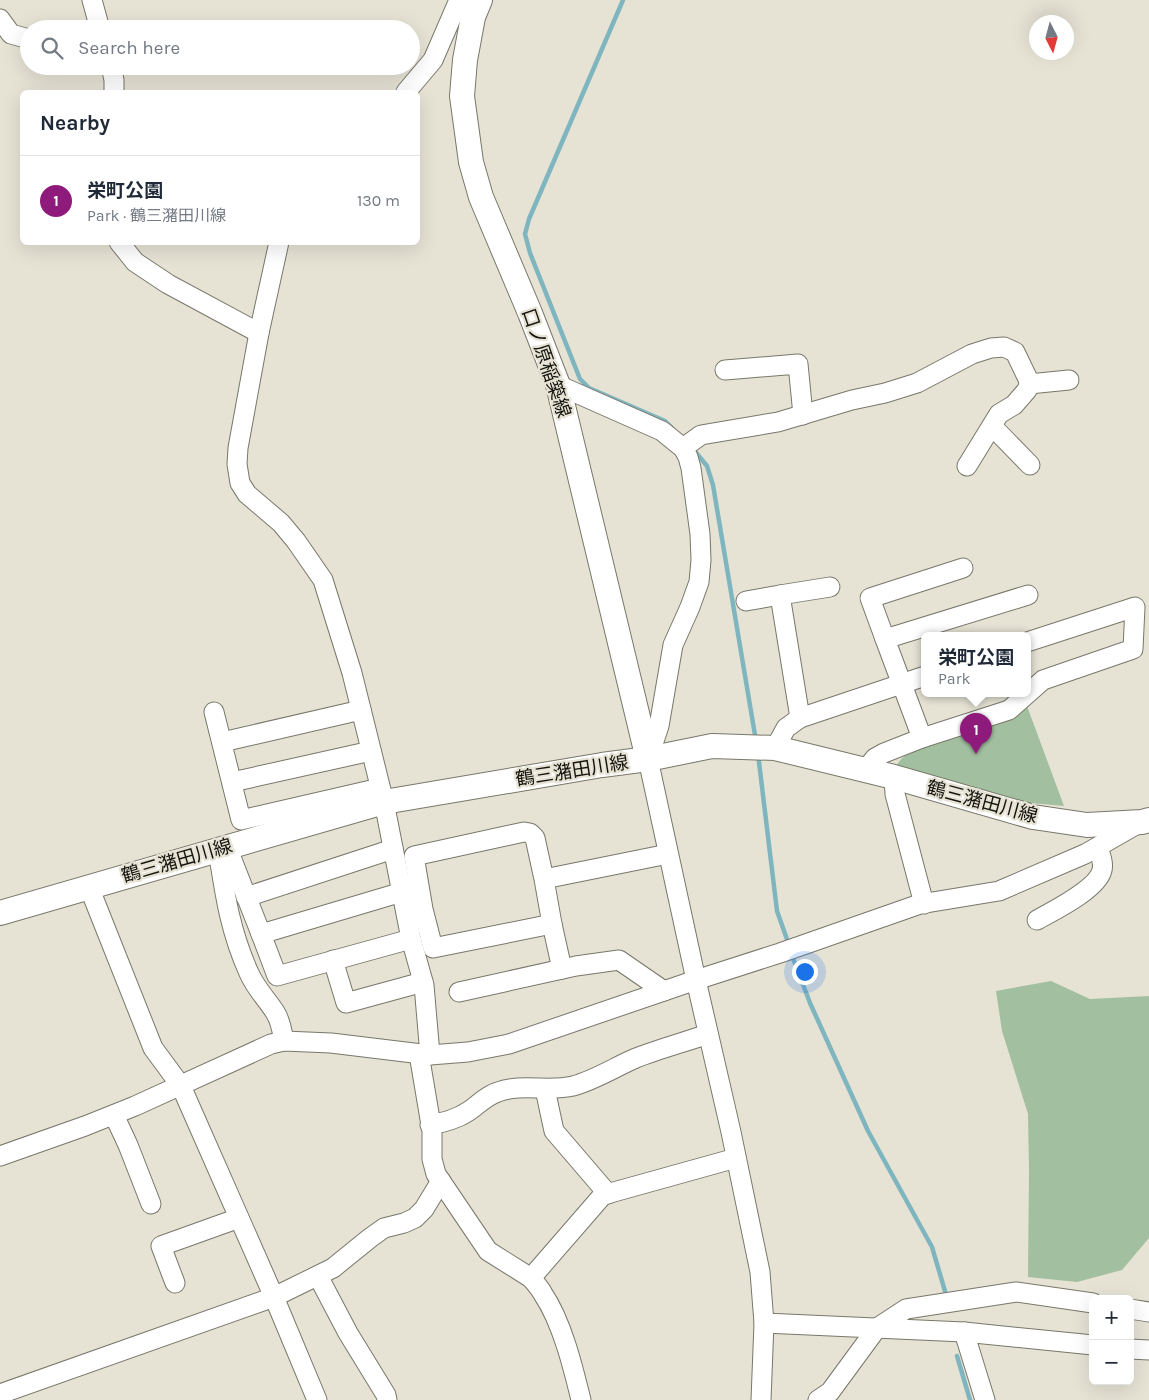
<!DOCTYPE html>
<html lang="en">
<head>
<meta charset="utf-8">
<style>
  :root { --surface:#fff; --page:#f2f2f3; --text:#1f2937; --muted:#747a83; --line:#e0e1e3; --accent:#8e1b7c }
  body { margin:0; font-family:Karla,"Noto Sans JP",sans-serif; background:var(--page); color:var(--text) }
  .controls { position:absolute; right:15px; bottom:15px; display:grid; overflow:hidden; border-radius:8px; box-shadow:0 5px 20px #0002 }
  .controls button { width:45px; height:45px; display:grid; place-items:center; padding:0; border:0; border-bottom:1px solid var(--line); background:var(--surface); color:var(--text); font:25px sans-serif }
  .compass { position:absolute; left:1029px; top:15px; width:45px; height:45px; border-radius:50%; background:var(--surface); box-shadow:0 5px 20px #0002; rotate:174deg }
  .you { position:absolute; left:804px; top:971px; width:18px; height:18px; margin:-12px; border:4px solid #fff; border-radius:50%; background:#1a73e8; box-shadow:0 0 0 8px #1a73e833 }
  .badge { display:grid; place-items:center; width:32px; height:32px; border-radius:50%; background:var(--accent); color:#fff; font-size:16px; font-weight:700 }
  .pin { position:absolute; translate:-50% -41px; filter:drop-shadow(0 1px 2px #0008) }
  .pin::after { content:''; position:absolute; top:26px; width:18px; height:15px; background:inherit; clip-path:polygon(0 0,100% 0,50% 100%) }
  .popup { position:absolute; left:921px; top:632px; width:110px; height:65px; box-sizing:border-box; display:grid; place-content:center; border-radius:8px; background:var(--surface); filter:drop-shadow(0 1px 4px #0005); font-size:16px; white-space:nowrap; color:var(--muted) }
  .popup b { font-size:19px; color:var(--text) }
  .popup::after { content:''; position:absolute; left:50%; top:100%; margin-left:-10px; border:10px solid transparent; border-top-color:var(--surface) }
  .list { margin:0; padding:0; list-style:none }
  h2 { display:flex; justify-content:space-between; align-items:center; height:65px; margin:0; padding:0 20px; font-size:21px }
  h2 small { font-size:16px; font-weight:400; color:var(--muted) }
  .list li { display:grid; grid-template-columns:32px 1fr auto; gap:15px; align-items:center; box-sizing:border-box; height:90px; padding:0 20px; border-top:1px solid var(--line) }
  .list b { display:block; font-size:19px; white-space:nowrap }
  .list p { margin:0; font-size:16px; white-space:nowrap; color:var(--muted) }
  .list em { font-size:16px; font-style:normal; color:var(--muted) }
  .icon { flex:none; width:28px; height:28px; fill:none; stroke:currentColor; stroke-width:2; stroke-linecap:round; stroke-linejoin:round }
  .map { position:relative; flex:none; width:1149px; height:1400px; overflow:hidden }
  .search { position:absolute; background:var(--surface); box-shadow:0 5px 20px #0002; left:20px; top:20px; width:400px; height:55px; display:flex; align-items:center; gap:12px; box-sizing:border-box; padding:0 18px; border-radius:28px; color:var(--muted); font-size:19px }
  .panel { position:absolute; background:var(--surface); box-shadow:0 5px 20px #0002; left:20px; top:90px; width:400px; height:155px; border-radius:8px }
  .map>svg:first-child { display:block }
  .green { fill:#a2c09f }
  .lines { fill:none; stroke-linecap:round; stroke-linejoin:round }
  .stream { stroke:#7fb5be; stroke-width:4.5 }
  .minor-casing { stroke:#79776a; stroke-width:21 }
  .major-casing { stroke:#79776a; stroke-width:26 }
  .minor { stroke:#fff; stroke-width:19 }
  .major { stroke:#fff; stroke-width:24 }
  .labels { text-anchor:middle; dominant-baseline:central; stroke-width:4.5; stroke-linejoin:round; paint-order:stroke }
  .street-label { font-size:19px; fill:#14130e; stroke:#e6e3d5 }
</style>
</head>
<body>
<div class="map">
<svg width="1149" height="1400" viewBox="0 0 1149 1400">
  <rect width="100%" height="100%" fill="#e6e3d5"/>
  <g class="green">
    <path d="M1027 706 1064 806 1009 801 895 770C898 760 904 756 913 750L1015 718Z"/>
    <polygon points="1051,981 1090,999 1149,996 1149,1238 1122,1270 1077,1282 1028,1277 1029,1170 1028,1114 1002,1031 996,991"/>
  </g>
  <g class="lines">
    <g class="stream">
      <polyline points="623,0 529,219 525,234 530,253 580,379 589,388 665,421 673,429"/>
      <polyline points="693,449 707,466 713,485 756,741"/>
      <polyline points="758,754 777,911 789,945"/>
      <polyline points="791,953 810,1003 868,1131 932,1247 947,1298"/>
      <polyline points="957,1356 970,1400"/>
    </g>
    <defs>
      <g id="minor">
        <polyline points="92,0 100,29"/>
        <polyline points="0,19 11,34 29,39"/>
        <polyline points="111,66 114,80 114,92"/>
        <polyline points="406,92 433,60 459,0"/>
        <polyline points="119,242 135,262 168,284 259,333"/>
        <polyline points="279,242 259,333 238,448 237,464 240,483 247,494 281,523 296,541 323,580 352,673 384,802 411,939 424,985 430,1055"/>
        <polyline points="725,370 798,364 803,415"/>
        <polyline points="1029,384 1069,380"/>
        <polyline points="558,385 662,431 683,448 701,435 778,422 852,400 885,393 917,383 972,354 991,348 1004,347 1015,352 1028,379 1029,384 1027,390 1014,405 999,414 967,466"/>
        <polyline points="992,426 1030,465"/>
        <polyline points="683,448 688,457 691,468 700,534 701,560 699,582 690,607 673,645 659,726 648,759 696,980 731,1132 760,1272 764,1323 761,1400"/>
        <polyline points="746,601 780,595"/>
        <polyline points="885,639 870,598 963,568"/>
        <polyline points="1027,642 1135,607 1133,649 1043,680 1009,710 922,738 885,639 1028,595"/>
        <polyline points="214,712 241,820 380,788"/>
        <polyline points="800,718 780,595 830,587"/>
        <polyline points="222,742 361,710"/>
        <polyline points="775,748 786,728 800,718 925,676"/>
        <polyline points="865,770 875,758 884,753 922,738"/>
        <polyline points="894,777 895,794 924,904"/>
        <polyline points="232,782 371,751"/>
        <polyline points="227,847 261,934"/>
        <path d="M218 850C225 895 230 931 249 973 256 989 266 998 275 1012 281 1021 282 1031 284 1041"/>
        <polyline points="544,879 552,924 433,948 423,909 414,856 524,832 530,833 535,838 544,879 668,854"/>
        <polyline points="89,887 153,1048 181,1086 274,1297 317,1400"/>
        <polyline points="402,892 261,934 277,976 411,939"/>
        <polyline points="246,897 393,849"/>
        <path d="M1037 920C1053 911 1098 889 1102 870 1104 863 1100 854 1098 847"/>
        <polyline points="552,924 562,969"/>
        <polyline points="333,960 346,1003 423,982"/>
        <polyline points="459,992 576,966 619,960 664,991"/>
        <polyline points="419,1054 432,1131 432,1159 436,1174 488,1251 531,1278 603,1195 736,1158"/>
        <polyline points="545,1089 554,1131 608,1194"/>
        <polyline points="114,1115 128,1145 151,1204"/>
        <path d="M430 1125C445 1122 457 1119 469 1111 478 1105 487 1095 498 1092 522 1083 548 1092 573 1086 595 1080 615 1067 636 1058 659 1049 685 1042 708 1034"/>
        <polyline points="0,1156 85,1126 135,1106 271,1044 284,1041 331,1043 430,1055 468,1052 509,1044 696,980 780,953 920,904 999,891 1085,854 1141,822"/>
        <polyline points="318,1276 348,1333 386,1395 387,1400"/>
        <path d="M531 1278C535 1283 540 1288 543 1294 562 1322 573 1367 581 1400"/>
        <polyline points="175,1283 161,1246 239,1218"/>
        <polyline points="1130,1309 1149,1312"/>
        <polyline points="764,1323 964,1332 1093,1345"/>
        <polyline points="964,1332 985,1400"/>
        <polyline points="1130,1349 1149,1350"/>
        <polyline points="0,1394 274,1297 333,1268 370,1238 384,1228 404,1223 415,1218 424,1209 441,1181"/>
        <polyline points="818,1400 830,1392 877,1328 906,1309 1016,1292 1093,1303"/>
      </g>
      <g id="major">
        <polyline points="480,0 473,17 465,60 462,96 471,162 481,197 530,313 558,385 648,759"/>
        <polyline points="0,913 384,802 602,765 648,759 712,746 775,748 894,777 1033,817 1087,825 1142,822 1149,820"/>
      </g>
    </defs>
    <use href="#minor" class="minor-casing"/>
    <use href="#major" class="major-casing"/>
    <use href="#minor" class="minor"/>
    <use href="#major" class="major"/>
  </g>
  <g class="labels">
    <g class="street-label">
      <text transform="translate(546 363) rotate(71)">口ノ原稲築線</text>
      <text transform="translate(572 771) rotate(-9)">鶴三潴田川線</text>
      <text transform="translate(982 802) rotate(15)">鶴三潴田川線</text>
      <text transform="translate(177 861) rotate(-16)">鶴三潴田川線</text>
    </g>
  </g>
</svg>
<div class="controls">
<button>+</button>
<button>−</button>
</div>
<svg class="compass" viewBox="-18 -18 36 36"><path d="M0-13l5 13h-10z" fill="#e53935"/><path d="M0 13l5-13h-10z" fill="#747a83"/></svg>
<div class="you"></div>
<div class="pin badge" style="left:976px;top:754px">1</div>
<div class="popup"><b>栄町公園</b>Park</div>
<div class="search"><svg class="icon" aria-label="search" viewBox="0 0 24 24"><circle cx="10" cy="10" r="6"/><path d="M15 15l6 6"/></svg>Search here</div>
<section class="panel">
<h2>Nearby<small></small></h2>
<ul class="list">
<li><span class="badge">1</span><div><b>栄町公園</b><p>Park · 鶴三潴田川線</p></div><em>130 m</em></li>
</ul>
</section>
</div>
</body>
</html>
